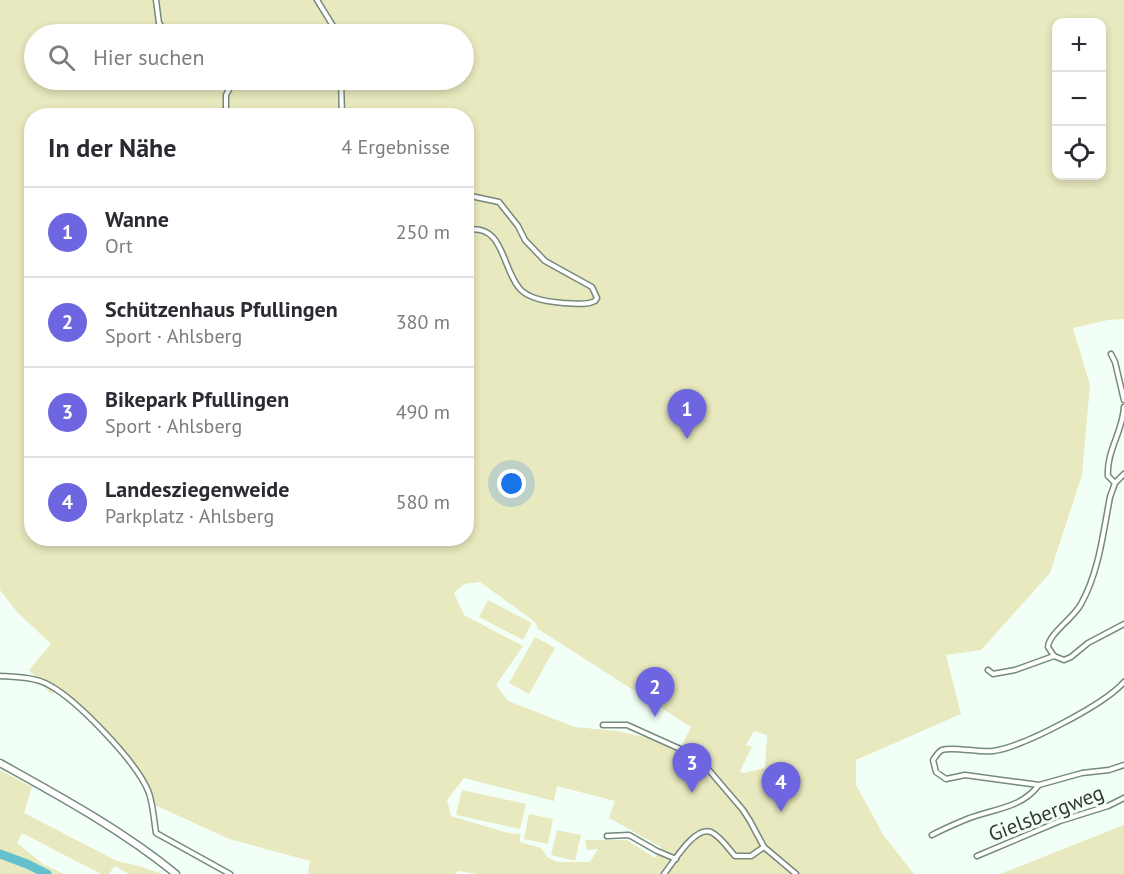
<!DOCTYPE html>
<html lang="de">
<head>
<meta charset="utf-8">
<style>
  :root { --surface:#fff; --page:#f7f7f7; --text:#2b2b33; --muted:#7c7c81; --line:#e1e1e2; --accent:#6e66e0 }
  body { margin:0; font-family:"PT Sans",sans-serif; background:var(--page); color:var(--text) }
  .controls { position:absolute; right:18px; top:18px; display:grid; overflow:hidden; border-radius:12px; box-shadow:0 3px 9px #0003 }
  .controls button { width:54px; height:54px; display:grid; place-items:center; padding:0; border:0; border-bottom:2px solid var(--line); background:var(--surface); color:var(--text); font:30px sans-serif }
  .you { position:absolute; left:512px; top:484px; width:21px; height:21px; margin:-15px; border:4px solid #fff; border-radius:50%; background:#1a73e8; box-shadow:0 0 0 9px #1a73e833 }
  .badge { display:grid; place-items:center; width:39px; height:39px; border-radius:50%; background:var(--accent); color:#fff; font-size:20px; font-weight:700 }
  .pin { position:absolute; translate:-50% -50px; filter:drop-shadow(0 2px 3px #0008) }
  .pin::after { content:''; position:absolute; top:32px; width:21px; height:18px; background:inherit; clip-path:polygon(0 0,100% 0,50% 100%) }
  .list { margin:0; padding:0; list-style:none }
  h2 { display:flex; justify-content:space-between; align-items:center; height:78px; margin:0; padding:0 24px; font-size:26px }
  h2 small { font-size:20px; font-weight:400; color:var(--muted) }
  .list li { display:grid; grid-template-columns:39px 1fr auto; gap:18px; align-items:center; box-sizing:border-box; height:90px; padding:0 24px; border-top:2px solid var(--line) }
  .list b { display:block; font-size:22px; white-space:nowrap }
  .list p { margin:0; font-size:20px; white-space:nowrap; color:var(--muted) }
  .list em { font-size:20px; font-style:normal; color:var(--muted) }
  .icon { flex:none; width:33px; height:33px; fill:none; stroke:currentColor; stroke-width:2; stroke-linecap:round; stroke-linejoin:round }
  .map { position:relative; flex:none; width:1124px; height:874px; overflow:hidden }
  .search { position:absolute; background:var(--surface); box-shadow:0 3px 9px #0003; left:24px; top:24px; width:450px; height:66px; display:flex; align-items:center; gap:15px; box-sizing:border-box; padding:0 21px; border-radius:33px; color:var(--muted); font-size:22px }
  .panel { position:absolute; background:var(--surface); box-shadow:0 3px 9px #0003; left:24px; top:108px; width:450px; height:438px; border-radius:24px }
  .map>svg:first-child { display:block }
  .green { fill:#e8e9be; fill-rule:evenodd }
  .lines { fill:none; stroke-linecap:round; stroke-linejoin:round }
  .river { stroke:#63c0ce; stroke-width:9 }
  .street-casing { stroke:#76897d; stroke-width:7 }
  .primary-casing { stroke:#76897d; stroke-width:9 }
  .street { stroke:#fff; stroke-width:4 }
  .primary { stroke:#fff; stroke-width:6 }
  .labels { text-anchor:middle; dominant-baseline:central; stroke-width:6; stroke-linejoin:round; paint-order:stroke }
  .street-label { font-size:21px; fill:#323a35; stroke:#f2fff6 }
</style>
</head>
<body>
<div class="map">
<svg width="1124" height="874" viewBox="0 0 1124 874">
  <rect width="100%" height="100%" fill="#f2fff6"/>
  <g class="green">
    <path d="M0 0H1124V319L1108 320 1073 328 1090 385 1082 475 1050 573 981 650 946 655 961 714 856 760V785L884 836 914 874H478L458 871 455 874H308L310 861 229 839 155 805 151 806C142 760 94 723 60 693H50L29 670 51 644 17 612 0 590ZM1056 22H1102V176H1056ZM34 34H464V80H34ZM32 116H466V538H32ZM480 582 535 622 538 629 691 727 682 745 617 731 575 727 508 701 496 685 523 646 464 615 454 593 464 584ZM754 731 767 735 765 768 743 773 740 771 752 747 746 745ZM464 778 554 801 557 786 615 801 609 818 661 847 655 858 627 840H585L587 850 598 849 590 862H557L547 857 541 848 520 842V834L508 833 451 816 447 800Z"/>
    <polygon points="488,600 532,623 523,640 479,617"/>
    <polygon points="535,637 555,648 529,694 509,683"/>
    <polygon points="0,770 32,787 24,813 117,861 139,866 163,874 129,874 115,866 109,874 101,874 22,833 17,843 43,864 64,874 0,874"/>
    <polygon points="462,790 526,804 520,829 456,815"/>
    <polygon points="529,814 553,819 548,844 524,839"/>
    <polygon points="1124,825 1124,874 1000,874"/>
    <polygon points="557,830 581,835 575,861 551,855"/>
  </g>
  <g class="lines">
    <polyline class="river" points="0,854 27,864 47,874"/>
    <defs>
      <g id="street">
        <polyline points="156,0 159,23 167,34"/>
        <polyline points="317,0 338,34"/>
        <polyline points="341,80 342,116"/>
        <polyline points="226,116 226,95 234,80"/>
        <path d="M466 195 499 202 518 226 525 240 545 261 592 287 597 298 595 301C586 306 574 303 563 303 550 302 529 299 520 289 501 268 505 223 466 230"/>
        <polyline points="1111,354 1115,362 1124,400"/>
        <path d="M1124 474 1115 483 1110 497C1103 533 1099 572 1081 604 1073 619 1049 633 1048 647L1054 656 1064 660 1071 657 1088 643 1124 624"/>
        <path d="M1115 483 1108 476C1106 452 1123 431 1124 407"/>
        <polyline points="988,670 993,674 1015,670 1054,656"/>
        <path d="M0 676C16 677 35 677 49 685 77 700 138 763 149 793 153 805 154 820 156 833L230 874"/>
        <path d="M1124 682C1105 704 1023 747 993 751 980 753 952 746 942 750 938 752 936 756 933 760L936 772 946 779 965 775 1039 785 1082 773 1109 770 1124 765"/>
        <polyline points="603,725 627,725 687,752 708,769 743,810 750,821 764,847 796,874"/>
        <path d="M932 835C943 829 955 824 967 819 992 809 1020 809 1038 786"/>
        <polyline points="607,836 629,835 657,851 676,859"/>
        <polyline points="977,856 1060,821 1108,806 1124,798"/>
        <path d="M664 874C673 863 695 825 711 832 720 836 728 848 735 856H751L764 847"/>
      </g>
      <path id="primary" d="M0 763C61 797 122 830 176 874"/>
    </defs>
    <use href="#street" class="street-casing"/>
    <use href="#primary" class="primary-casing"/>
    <use href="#street" class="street"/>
    <use href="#primary" class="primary"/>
  </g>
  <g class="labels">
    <g class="street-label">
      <text transform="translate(1046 813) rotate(-21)">Gielsbergweg</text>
    </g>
  </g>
</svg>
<div class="controls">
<button>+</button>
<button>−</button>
<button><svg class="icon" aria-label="locate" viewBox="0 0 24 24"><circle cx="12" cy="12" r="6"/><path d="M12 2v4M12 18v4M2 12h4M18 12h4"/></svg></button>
</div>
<div class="you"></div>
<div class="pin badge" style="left:687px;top:439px">1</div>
<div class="pin badge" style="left:655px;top:717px">2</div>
<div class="pin badge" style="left:692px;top:793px">3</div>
<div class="pin badge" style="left:781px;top:812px">4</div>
<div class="search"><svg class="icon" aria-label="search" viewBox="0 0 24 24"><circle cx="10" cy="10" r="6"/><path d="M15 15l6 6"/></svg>Hier suchen</div>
<section class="panel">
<h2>In der Nähe<small>4 Ergebnisse</small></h2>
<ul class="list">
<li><span class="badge">1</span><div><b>Wanne</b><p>Ort</p></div><em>250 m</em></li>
<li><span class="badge">2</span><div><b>Schützenhaus Pfullingen</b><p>Sport · Ahlsberg</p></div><em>380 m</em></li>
<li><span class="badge">3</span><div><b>Bikepark Pfullingen</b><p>Sport · Ahlsberg</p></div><em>490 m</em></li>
<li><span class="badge">4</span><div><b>Landesziegenweide</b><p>Parkplatz · Ahlsberg</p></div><em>580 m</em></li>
</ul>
</section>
</div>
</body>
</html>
